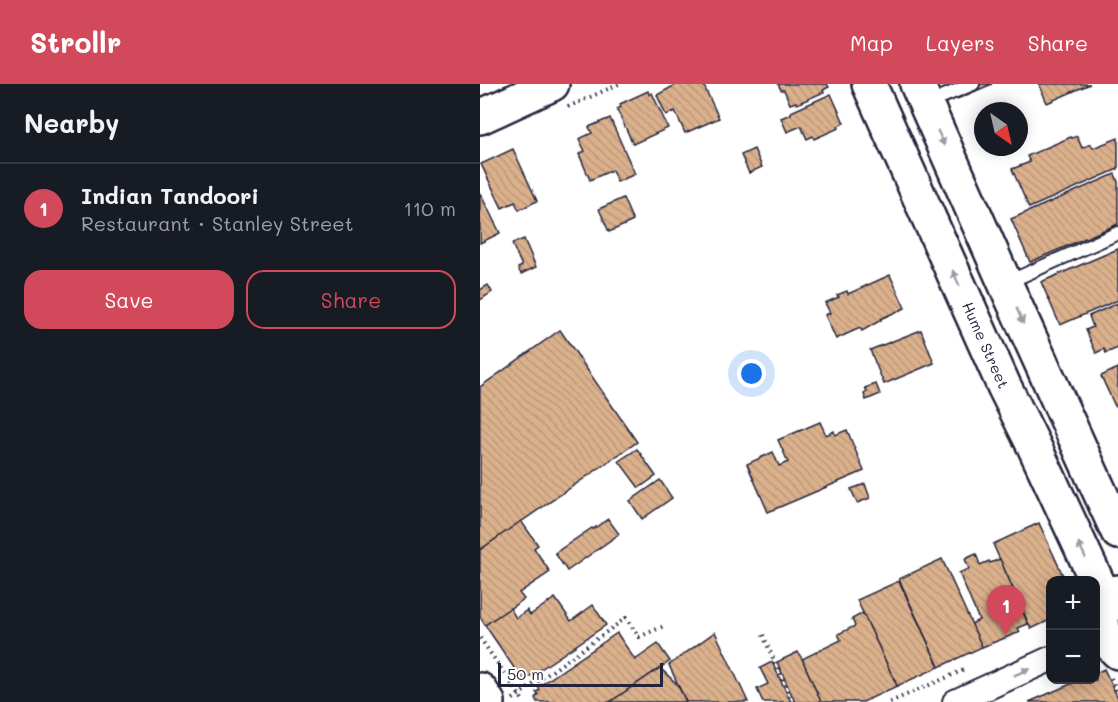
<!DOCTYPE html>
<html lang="en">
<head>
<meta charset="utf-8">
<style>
  :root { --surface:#171b24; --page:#20242c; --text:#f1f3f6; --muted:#9ea1a6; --line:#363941; --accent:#d1495b }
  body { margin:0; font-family:Mali,sans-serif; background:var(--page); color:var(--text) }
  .controls { position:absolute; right:18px; bottom:18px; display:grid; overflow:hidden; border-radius:12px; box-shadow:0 3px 15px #0003 }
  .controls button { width:54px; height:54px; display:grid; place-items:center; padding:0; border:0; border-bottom:2px solid var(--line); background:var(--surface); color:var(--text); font:30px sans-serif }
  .compass { position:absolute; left:494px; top:18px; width:54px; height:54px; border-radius:50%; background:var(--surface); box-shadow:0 3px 15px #0003; rotate:146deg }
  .scale { position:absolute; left:18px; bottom:15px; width:165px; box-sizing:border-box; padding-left:6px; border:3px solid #22223b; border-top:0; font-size:16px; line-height:21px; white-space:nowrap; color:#22223b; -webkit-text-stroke:4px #fff; paint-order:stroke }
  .you { position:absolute; left:272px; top:290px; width:21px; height:21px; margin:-15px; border:4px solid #fff; border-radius:50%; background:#1a73e8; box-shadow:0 0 0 9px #1a73e833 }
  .badge { display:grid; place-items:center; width:39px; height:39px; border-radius:50%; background:var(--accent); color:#fff; font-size:20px; font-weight:700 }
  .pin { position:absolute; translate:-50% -50px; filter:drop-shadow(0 2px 3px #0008) }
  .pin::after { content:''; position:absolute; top:32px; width:21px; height:18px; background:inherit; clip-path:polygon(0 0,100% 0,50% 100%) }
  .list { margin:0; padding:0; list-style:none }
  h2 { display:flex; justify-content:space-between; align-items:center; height:78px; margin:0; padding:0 24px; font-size:26px }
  h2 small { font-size:20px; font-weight:400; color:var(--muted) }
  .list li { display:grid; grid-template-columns:39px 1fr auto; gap:18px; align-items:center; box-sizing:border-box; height:90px; padding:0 24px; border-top:2px solid var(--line) }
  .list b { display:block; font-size:22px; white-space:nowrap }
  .list p { margin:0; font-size:20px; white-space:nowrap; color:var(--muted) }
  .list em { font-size:20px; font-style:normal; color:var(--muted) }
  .actions { display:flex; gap:12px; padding:18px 24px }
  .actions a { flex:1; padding:14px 0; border:2px solid var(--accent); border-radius:18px; text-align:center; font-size:21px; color:var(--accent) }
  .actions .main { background:var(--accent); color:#fff }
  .map { position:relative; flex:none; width:638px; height:618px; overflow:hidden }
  header { display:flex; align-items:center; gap:36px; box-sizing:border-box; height:84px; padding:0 30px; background:var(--accent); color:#fff }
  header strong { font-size:28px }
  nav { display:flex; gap:33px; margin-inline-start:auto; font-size:21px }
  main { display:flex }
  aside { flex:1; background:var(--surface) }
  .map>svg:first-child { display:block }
  .building { fill:url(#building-back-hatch); stroke:#22223b; stroke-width:1.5 }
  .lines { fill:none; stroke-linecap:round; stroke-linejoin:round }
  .lane-casing { stroke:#22223b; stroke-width:16 }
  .street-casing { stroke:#22223b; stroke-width:28 }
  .secondary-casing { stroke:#22223b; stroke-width:38 }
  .path { stroke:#22223b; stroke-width:4; stroke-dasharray:1.5 4.5; stroke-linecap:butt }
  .lane { stroke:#fff; stroke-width:12 }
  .street { stroke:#fff; stroke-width:24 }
  .secondary { stroke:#fff; stroke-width:33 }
  .oneway { fill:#9c9ca7 }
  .labels { text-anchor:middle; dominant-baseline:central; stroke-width:6; stroke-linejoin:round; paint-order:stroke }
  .street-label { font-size:15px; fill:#22223b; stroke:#fff }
</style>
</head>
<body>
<header>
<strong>Strollr</strong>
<nav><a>Map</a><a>Layers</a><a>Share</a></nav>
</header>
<main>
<aside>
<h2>Nearby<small></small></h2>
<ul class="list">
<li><span class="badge">1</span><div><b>Indian Tandoori</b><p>Restaurant · Stanley Street</p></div><em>110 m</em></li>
</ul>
<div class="actions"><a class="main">Save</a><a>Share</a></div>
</aside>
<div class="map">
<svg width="638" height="618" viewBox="0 0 638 618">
  <defs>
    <pattern id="building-back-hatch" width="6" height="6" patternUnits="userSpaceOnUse" patternTransform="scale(1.5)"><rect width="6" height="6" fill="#dbb18c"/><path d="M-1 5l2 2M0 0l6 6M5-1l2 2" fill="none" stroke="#bc987a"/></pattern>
  </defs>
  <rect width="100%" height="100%" fill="#fff"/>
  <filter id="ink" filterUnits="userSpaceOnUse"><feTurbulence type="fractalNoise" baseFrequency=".0167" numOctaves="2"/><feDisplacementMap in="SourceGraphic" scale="12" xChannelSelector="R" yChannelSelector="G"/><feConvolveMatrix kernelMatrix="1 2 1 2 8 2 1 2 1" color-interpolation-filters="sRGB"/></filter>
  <g filter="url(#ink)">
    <g class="building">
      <polygon points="197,0 209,0 210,1 223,0 239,34 205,49 195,27 186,31 177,11"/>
      <polygon points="298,0 347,0 349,3 343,6 344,8 317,20 316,18 310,20 304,6 301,6"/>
      <polygon points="476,0 512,0 477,15 471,2"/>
      <polygon points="559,0 610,0 567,19"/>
      <polygon points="168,7 169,11 172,9 188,44 153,60 137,25 141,23 140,20"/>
      <polygon points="351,10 364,39 358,42 359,44 334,55 333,52 327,55 321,42 307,48 301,34 311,30 311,28"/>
      <polygon points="130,34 155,90 137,98 132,86 110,96 99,70 105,67 99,55 112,49 109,43"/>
      <polygon points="597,52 602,64 611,60 613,64 638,54 638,85 549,124 532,85 550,78 547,72 591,53 592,54"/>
      <polygon points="33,65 57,117 39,126 35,118 22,124 1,80"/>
      <polygon points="274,65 282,83 269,89 261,71"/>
      <polygon points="635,90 638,98 638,140 550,178 531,135"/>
      <polygon points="0,109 20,149 0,159"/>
      <polygon points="143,114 153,137 129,148 119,125"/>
      <polygon points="44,155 56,183 41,190 38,184 42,182 32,160"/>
      <polygon points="638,165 638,216 580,241 561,198"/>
      <polygon points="410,191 425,224 400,235 401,236 382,247 380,244 356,255 345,231 350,229 345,219 359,213 357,211 367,207 368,210"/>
      <polygon points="8,201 12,208 0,216 0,206"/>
      <polygon points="638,219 638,264 626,269 624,265 616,269 606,246 613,243 609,232"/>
      <polygon points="80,246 157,358 0,466 0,303"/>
      <polygon points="441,246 454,279 404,300 390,266"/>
      <polygon points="638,284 638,321 635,322 621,292"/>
      <polygon points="396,300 400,310 386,316 384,310 387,308 385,304"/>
      <polygon points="340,338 346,351 354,347 355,351 367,346 384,387 288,428 267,380 293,368 299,382 308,378 298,356"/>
      <polygon points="157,365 176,392 159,404 139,377"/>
      <polygon points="180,396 192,414 162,435 150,417"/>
      <polygon points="385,400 390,414 377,419 371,405"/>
      <polygon points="128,435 139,450 87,487 75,469 112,444 113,445"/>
      <polygon points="41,437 58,461 54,464 70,488 39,509 44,515 5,541 0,533 0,466"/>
      <polygon points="559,439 585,496 570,496 570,536 551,545 513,460"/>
      <polygon points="496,470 500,481 509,477 510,479 520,475 548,540 538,544 540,548 502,563 491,540 499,536 479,489 489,485 485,475"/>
      <polygon points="462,475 502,563 459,583 419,495"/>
      <polygon points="419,497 459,583 417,602 377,516"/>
      <polygon points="75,514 91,537 113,521 126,541 43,597 5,541 30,524 36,534 47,526 50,531"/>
      <polygon points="383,529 417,602 383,618 341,618 322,575 361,556 358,550 375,542 372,535"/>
      <polygon points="235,548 268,618 206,618 189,581"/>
      <polygon points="137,549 155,576 178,560 190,577 130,618 57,618 55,614 58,611 56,608 60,606 58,603"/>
      <polygon points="318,568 322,575 341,618 315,618 297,578"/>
      <polygon points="292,578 311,618 283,618 277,605 288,600 280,584"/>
      <polygon points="180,584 197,600 206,618 130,618"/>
      <polygon points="624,585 638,614 638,618 549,618 600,596 616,596 616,589"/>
    </g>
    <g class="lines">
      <defs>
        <g id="lane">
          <polyline points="447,19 493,0"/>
          <polyline points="526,199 638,149"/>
        </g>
        <polyline id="street" points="475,618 570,575"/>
        <g id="secondary">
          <polyline points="389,0 524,302 554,362 627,519"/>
          <polyline points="437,0 525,199 638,448"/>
          <polyline points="0,33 72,0"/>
          <path d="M638 508C615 524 619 551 638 568"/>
          <polyline points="0,606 8,618"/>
        </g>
      </defs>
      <use href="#lane" class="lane-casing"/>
      <use href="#street" class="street-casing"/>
      <use href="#secondary" class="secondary-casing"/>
      <g class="path">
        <polyline points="88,23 139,0"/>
        <polyline points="283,551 312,618"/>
        <polyline points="0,554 25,590"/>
        <polyline points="631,594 638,610"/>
        <polyline points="31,599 44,618"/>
        <polyline points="33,615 146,534 159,553 184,542"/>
        <polyline points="410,618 484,586"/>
      </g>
      <use href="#lane" class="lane"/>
      <use href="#street" class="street"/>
      <use href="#secondary" class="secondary"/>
    </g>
    <defs><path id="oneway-solid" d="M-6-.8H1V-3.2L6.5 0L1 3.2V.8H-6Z" transform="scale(1.5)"/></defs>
    <g class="oneway">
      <use href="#oneway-solid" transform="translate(461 54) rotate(66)"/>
      <use href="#oneway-solid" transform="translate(476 194) rotate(-114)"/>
      <use href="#oneway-solid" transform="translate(540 232) rotate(66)"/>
      <use href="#oneway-solid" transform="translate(602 466) rotate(-115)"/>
      <use href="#oneway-solid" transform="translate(542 588) rotate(-24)"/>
    </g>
  </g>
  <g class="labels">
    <g class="street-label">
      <text transform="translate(506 261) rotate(66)">Hume Street</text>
    </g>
  </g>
</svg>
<div class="controls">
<button>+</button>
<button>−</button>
</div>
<svg class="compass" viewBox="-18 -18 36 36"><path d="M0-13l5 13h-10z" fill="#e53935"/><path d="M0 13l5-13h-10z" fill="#9ea1a6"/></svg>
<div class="scale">50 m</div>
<div class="you"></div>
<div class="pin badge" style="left:526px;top:551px">1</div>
</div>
</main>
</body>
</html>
